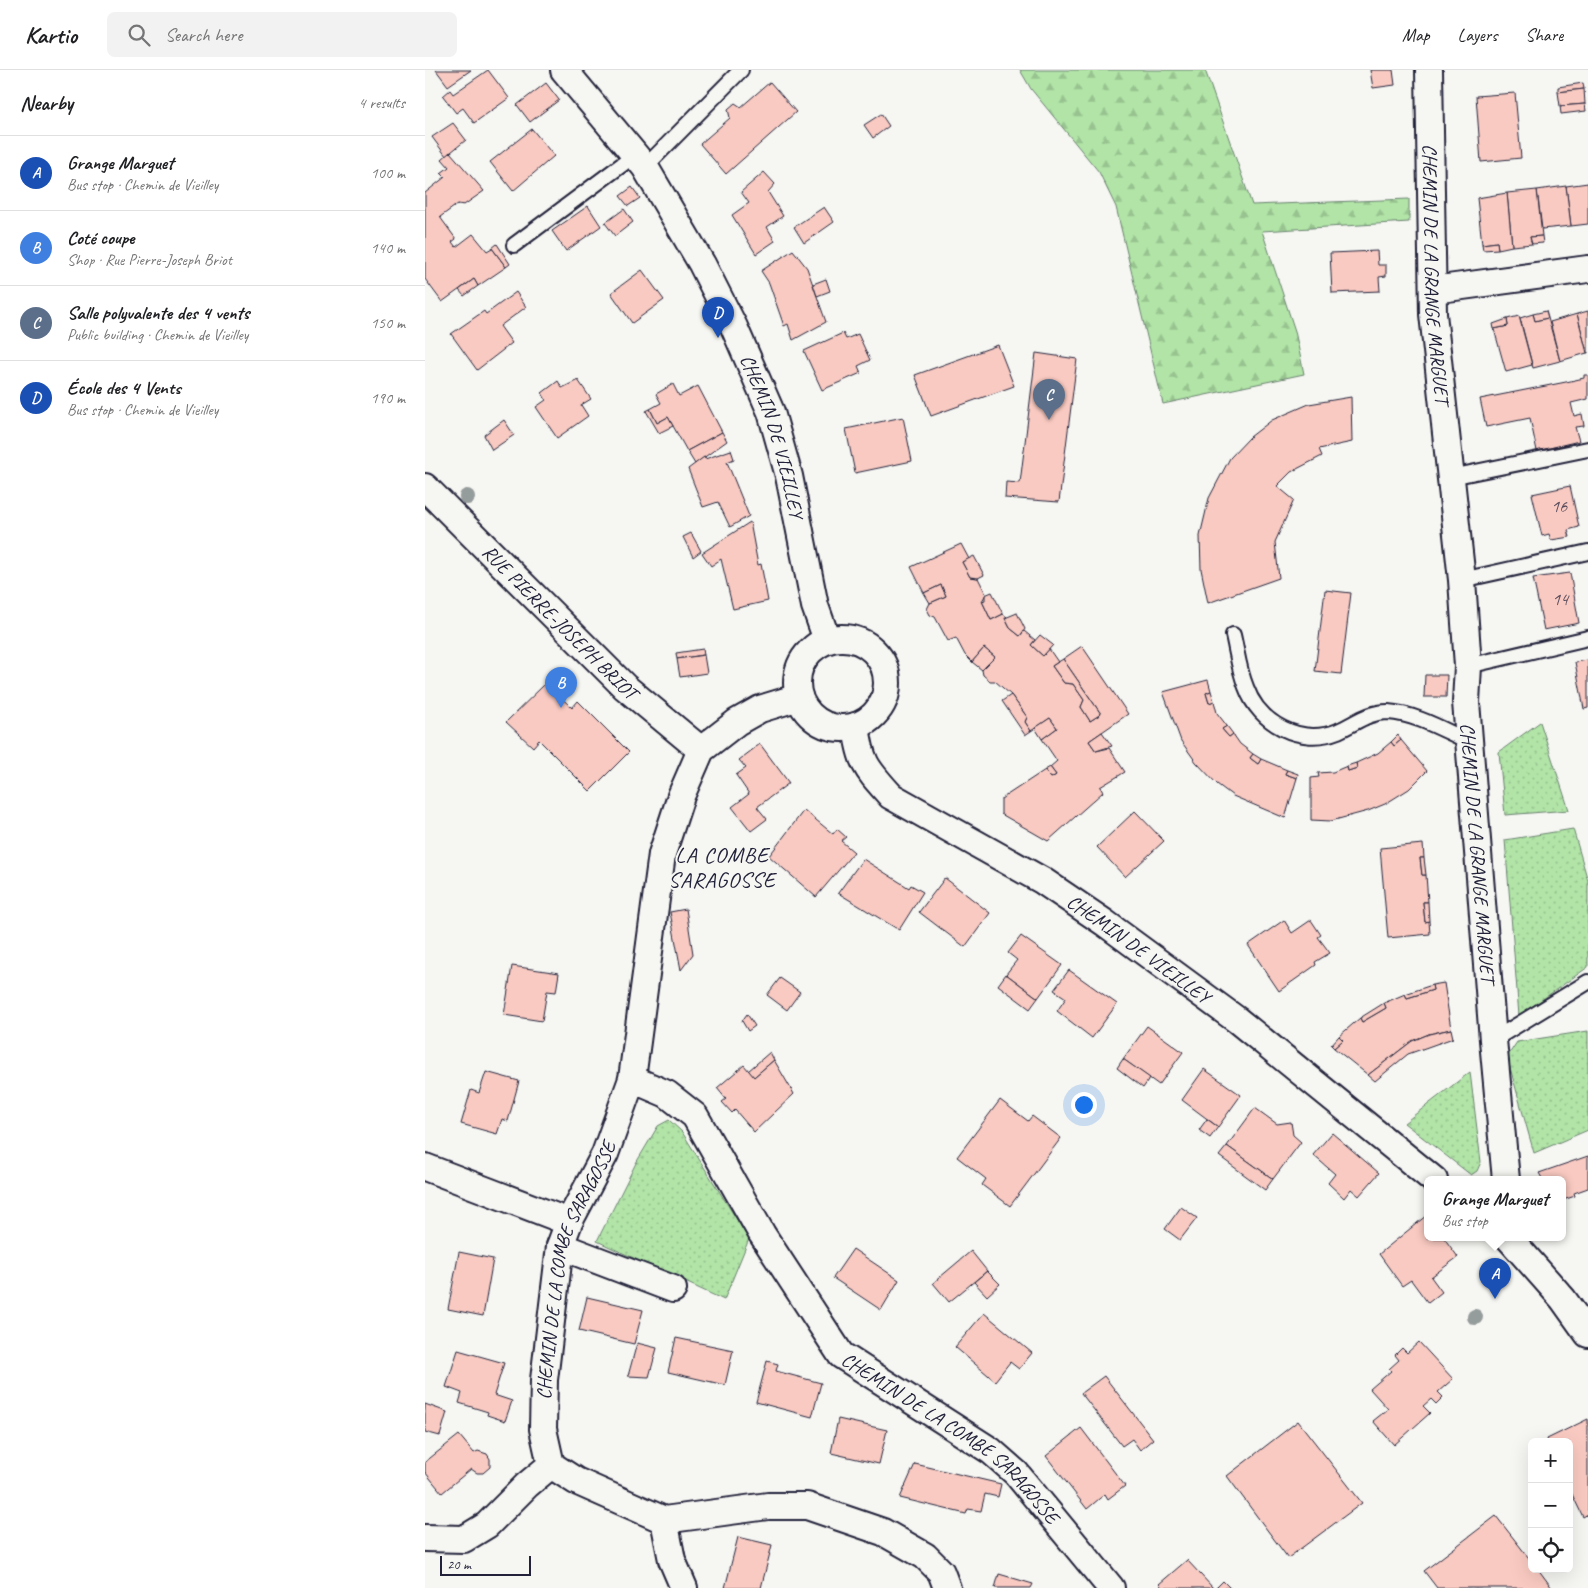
<!DOCTYPE html>
<html lang="en">
<head>
<meta charset="utf-8">
<style>
  :root { --surface:#fff; --page:#f2f2f2; --text:#202124; --muted:#757577; --line:#e0e0e0; --accent:#b45309 }
  body { margin:0; font-family:Caveat,sans-serif; background:var(--page); color:var(--text) }
  .controls { position:absolute; right:15px; bottom:15px; display:grid; overflow:hidden; border-radius:8px; box-shadow:0 5px 20px #0002 }
  .controls button { width:45px; height:45px; display:grid; place-items:center; padding:0; border:0; border-bottom:1px solid var(--line); background:var(--surface); color:var(--text); font:25px sans-serif }
  .scale { position:absolute; left:15px; bottom:12px; width:91px; box-sizing:border-box; padding-left:5px; border:2px solid #22223b; border-top:0; font-size:14px; line-height:18px; white-space:nowrap; color:#22223b; -webkit-text-stroke:4px #f6f6f2; paint-order:stroke }
  .you { position:absolute; left:658px; top:1034px; width:18px; height:18px; margin:-12px; border:4px solid #fff; border-radius:50%; background:#1a73e8; box-shadow:0 0 0 8px #1a73e833 }
  .badge { display:grid; place-items:center; width:32px; height:32px; border-radius:50%; background:var(--accent); color:#fff; font-size:16px; font-weight:700 }
  .pin { position:absolute; translate:-50% -41px; filter:drop-shadow(0 1px 2px #0008) }
  .pin::after { content:''; position:absolute; top:26px; width:18px; height:15px; background:inherit; clip-path:polygon(0 0,100% 0,50% 100%) }
  .popup { position:absolute; left:999px; top:1106px; width:142px; height:65px; box-sizing:border-box; display:grid; place-content:center; border-radius:8px; background:var(--surface); filter:drop-shadow(0 1px 4px #0005); font-size:16px; white-space:nowrap; color:var(--muted) }
  .popup b { font-size:19px; color:var(--text) }
  .popup::after { content:''; position:absolute; left:50%; top:100%; margin-left:-10px; border:10px solid transparent; border-top-color:var(--surface) }
  .list { margin:0; padding:0; list-style:none }
  h2 { display:flex; justify-content:space-between; align-items:center; height:65px; margin:0; padding:0 20px; font-size:21px }
  h2 small { font-size:16px; font-weight:400; color:var(--muted) }
  .list li { display:grid; grid-template-columns:32px 1fr auto; gap:15px; align-items:center; box-sizing:border-box; height:75px; padding:0 20px; border-top:1px solid var(--line) }
  .list b { display:block; font-size:19px; white-space:nowrap }
  .list p { margin:0; font-size:16px; white-space:nowrap; color:var(--muted) }
  .list em { font-size:16px; font-style:normal; color:var(--muted) }
  .icon { flex:none; width:28px; height:28px; fill:none; stroke:currentColor; stroke-width:2; stroke-linecap:round; stroke-linejoin:round }
  .map { position:relative; flex:none; width:1163px; height:1518px; overflow:hidden }
  header { display:flex; align-items:center; gap:30px; box-sizing:border-box; height:70px; padding:0 25px; background:var(--surface); border-bottom:1px solid var(--line) }
  header strong { font-size:24px }
  nav { display:flex; gap:28px; margin-inline-start:auto; font-size:18px }
  .search { width:350px; height:45px; background:var(--page); display:flex; align-items:center; gap:12px; box-sizing:border-box; padding:0 18px; border-radius:8px; color:var(--muted); font-size:19px }
  main { display:flex }
  aside { flex:1; background:var(--surface) }
  .map>svg:first-child { display:block }
  .grass { fill:url(#grass-dots); stroke:#6a8370 }
  .forest { fill:url(#forest-firs); stroke:#6a8370 }
  .building { fill:#f9cac1; stroke:#22223b }
  .lines { fill:none; stroke-linecap:round; stroke-linejoin:round }
  .service-casing { stroke:#22223b; stroke-width:18 }
  .minor-casing { stroke:#22223b; stroke-width:30 }
  .service { stroke:#f6f6f2; stroke-width:14 }
  .minor { stroke:#f6f6f2; stroke-width:26 }
  .tree { fill:#959c9c }
  .labels { text-anchor:middle; dominant-baseline:central; stroke-width:4; stroke-linejoin:round; paint-order:stroke }
  .number-label { font-size:18px; fill:#584c5c }
  .street-label { font-size:20px; fill:#22223b; stroke:#f6f6f2 }
  .quarter-label { font-size:22px; letter-spacing:1px; fill:#22223b; stroke:#f6f6f2 }
</style>
</head>
<body>
<header>
<strong>Kartio</strong>
<div class="search"><svg class="icon" aria-label="search" viewBox="0 0 24 24"><circle cx="10" cy="10" r="6"/><path d="M15 15l6 6"/></svg>Search here</div>
<nav><a>Map</a><a>Layers</a><a>Share</a></nav>
</header>
<main>
<aside>
<h2>Nearby<small>4 results</small></h2>
<ul class="list">
<li><span class="badge" style="background:#1a4fb4">A</span><div><b>Grange Marguet</b><p>Bus stop · Chemin de Vieilley</p></div><em>100 m</em></li>
<li><span class="badge" style="background:#3f7fe0">B</span><div><b>Coté coupe</b><p>Shop · Rue Pierre-Joseph Briot</p></div><em>140 m</em></li>
<li><span class="badge" style="background:#5c6f8a">C</span><div><b>Salle polyvalente des 4 vents</b><p>Public building · Chemin de Vieilley</p></div><em>150 m</em></li>
<li><span class="badge" style="background:#1a4fb4">D</span><div><b>École des 4 Vents</b><p>Bus stop · Chemin de Vieilley</p></div><em>190 m</em></li>
</ul>
</aside>
<div class="map">
<svg width="1163" height="1518" viewBox="0 0 1163 1518">
  <defs>
    <pattern id="grass-dots" width="8" height="8" patternUnits="userSpaceOnUse" patternTransform="scale(1.25)"><rect width="8" height="8" fill="#b1e4a6"/><path d="M2 2h.1M6 6h.1" fill="none" stroke="#98c390" stroke-width="1.8" stroke-linecap="round"/></pattern>
    <pattern id="forest-firs" width="22" height="20" patternUnits="userSpaceOnUse" patternTransform="scale(1.25)"><rect width="22" height="20" fill="#b1e4a6"/><path d="M5 1l3.5 6h-7zM16 11l3.5 6h-7z" fill="#98c390"/></pattern>
  </defs>
  <rect width="100%" height="100%" fill="#f6f6f2"/>
  <filter id="ink" filterUnits="userSpaceOnUse"><feTurbulence type="fractalNoise" baseFrequency=".02" numOctaves="2"/><feDisplacementMap in="SourceGraphic" scale="10" xChannelSelector="R" yChannelSelector="G"/><feConvolveMatrix kernelMatrix="1 2 1 2 8 2 1 2 1" color-interpolation-filters="sRGB"/></filter>
  <g filter="url(#ink)">
    <g class="grass">
      <polygon points="1115,652 1144,740 1080,745 1074,682"/>
      <polygon points="1148,759 1163,811 1163,897 1094,946 1080,770"/>
      <polygon points="1163,961 1163,1060 1109,1083 1082,987 1092,972"/>
      <polygon points="1045,1002 1056,1092 1052,1101 1046,1105 979,1053"/>
      <polygon points="244,1050 257,1062 324,1169 299,1230 172,1171 211,1093 233,1056"/>
    </g>
    <polygon class="forest" points="595,0 780,0 827,135 984,129 984,152 837,161 870,261 879,304 738,334 691,137 674,102 606,19"/>
    <g class="building">
      <polygon points="11,0 46,0 23,16"/>
      <polygon points="63,0 84,28 49,53 38,38 31,43 18,26 25,20 28,24"/>
      <polygon points="945,0 968,0 970,15 948,18"/>
      <polygon points="345,12 371,42 301,104 275,74 305,48 303,39 310,33 316,37"/>
      <polygon points="121,13 134,30 105,52 92,35"/>
      <polygon points="1158,13 1159,19 1133,22 1133,17"/>
      <polygon points="1159,19 1160,34 1135,36 1133,22"/>
      <polygon points="1090,23 1096,88 1056,92 1051,26"/>
      <polygon points="1160,34 1161,41 1136,44 1135,36"/>
      <polygon points="456,44 464,56 448,68 439,55"/>
      <polygon points="28,53 41,70 21,86 7,67"/>
      <polygon points="107,59 129,86 88,121 65,92"/>
      <polygon points="25,82 59,121 39,135 33,134 15,147 31,169 27,172 31,177 48,164 62,181 67,178 81,197 53,216 49,209 17,232 0,209 0,123 20,107 16,103 24,97 17,89"/>
      <polygon points="339,102 350,114 343,122 358,146 342,157 350,171 331,184 307,145 324,133 316,122"/>
      <polygon points="1163,113 1163,154 1146,156 1141,116"/>
      <polygon points="1141,116 1146,156 1117,159 1112,120"/>
      <polygon points="207,117 215,128 203,136 195,126"/>
      <polygon points="1112,120 1117,166 1105,167 1107,174 1087,176 1082,123"/>
      <polygon points="1082,123 1087,176 1073,179 1072,172 1057,174 1052,128"/>
      <polygon points="163,136 176,156 141,181 127,161"/>
      <polygon points="399,137 409,152 379,173 369,157"/>
      <polygon points="199,139 208,152 190,166 180,153"/>
      <polygon points="1117,166 1118,173 1107,174 1105,167"/>
      <polygon points="1072,172 1073,179 1058,180 1057,174"/>
      <polygon points="72,174 85,194 81,197 67,178"/>
      <polygon points="368,180 382,198 401,252 368,270 363,254 359,256 344,213 336,201"/>
      <polygon points="952,181 953,195 961,195 961,206 954,207 955,221 907,223 905,183"/>
      <polygon points="217,200 239,230 207,253 186,223"/>
      <polygon points="49,209 53,216 39,226 34,220"/>
      <polygon points="401,209 405,221 392,226 388,214"/>
      <polygon points="91,222 101,237 75,256 87,273 52,300 26,264 59,241 61,244"/>
      <polygon points="1121,241 1123,248 1110,251 1108,244"/>
      <polygon points="1163,241 1163,283 1162,283 1152,244"/>
      <polygon points="1108,244 1110,251 1123,248 1135,291 1108,298 1095,248"/>
      <polygon points="1152,244 1162,283 1135,291 1125,252"/>
      <polygon points="1094,246 1107,295 1081,302 1069,259 1083,256 1082,249"/>
      <polygon points="1082,249 1083,256 1069,259 1068,254"/>
      <polygon points="418,263 421,269 433,264 445,290 433,296 436,303 397,320 379,281"/>
      <polygon points="573,275 589,316 506,346 490,305"/>
      <polygon points="611,283 652,289 634,432 580,428 581,412 595,413"/>
      <polygon points="1159,305 1163,305 1163,329 1146,333 1149,346 1157,344 1159,356 1150,357 1154,371 1112,381 1105,348 1061,357 1055,329 1141,312 1159,308"/>
      <polygon points="153,310 166,329 156,335 163,346 132,368 111,337 121,330 117,323 133,311 137,318"/>
      <polygon points="248,314 254,326 273,316 297,362 262,381 243,347 232,353 225,339 236,333 231,324"/>
      <polygon points="926,327 927,372 894,379 897,386 866,402 852,416 869,430 850,472 854,508 783,533 776,499 775,466 784,428 805,388 825,367 847,350 884,334"/>
      <polygon points="225,339 232,353 243,347 248,356 234,363 221,341"/>
      <polygon points="478,347 487,391 430,403 421,359"/>
      <polygon points="79,350 89,365 67,380 59,365"/>
      <polygon points="297,362 302,371 270,394 262,381"/>
      <polygon points="306,380 309,389 302,392 324,446 305,457 293,432 278,437 263,399 279,387 280,389"/>
      <polygon points="1145,416 1154,457 1143,460 1145,467 1126,470 1124,464 1117,466 1107,424"/>
      <polygon points="325,452 333,495 336,494 343,531 308,539 296,489 286,496 277,483"/>
      <polygon points="266,463 276,481 268,487 258,467"/>
      <polygon points="536,474 544,489 537,492 545,507 553,508 561,524 557,531 566,550 578,544 582,547 580,548 585,558 595,566 599,561 610,570 606,575 618,586 624,579 633,592 627,596 639,613 648,614 659,630 656,637 665,651 676,644 638,589 657,576 703,644 664,671 671,681 684,678 700,702 675,717 678,722 623,771 576,744 576,729 620,700 626,708 631,705 625,697 632,691 617,669 632,658 625,648 606,661 600,652 602,647 586,625 570,611 565,611 558,605 557,600 570,587 559,578 547,592 540,585 531,568 523,571 510,547 505,545 502,539 505,533 521,526 516,515 499,523 486,497"/>
      <polygon points="549,486 559,505 553,508 545,507 537,492"/>
      <polygon points="1145,503 1154,553 1119,560 1108,508"/>
      <polygon points="516,515 521,526 505,533 499,523"/>
      <polygon points="900,520 926,523 916,604 890,601"/>
      <polygon points="567,522 578,544 566,550 557,531 560,530 560,525"/>
      <polygon points="592,543 600,559 595,566 585,558 580,548"/>
      <polygon points="615,565 628,575 618,586 606,575"/>
      <polygon points="559,578 570,587 557,600 547,592"/>
      <polygon points="278,579 279,585 252,589 251,583"/>
      <polygon points="279,585 282,603 255,607 252,589"/>
      <polygon points="638,589 676,644 665,651 656,637 659,630 648,614 639,613 627,596"/>
      <polygon points="1163,590 1163,638 1159,639 1150,592"/>
      <polygon points="1000,605 1022,605 1021,627 999,627"/>
      <polygon points="783,610 786,621 781,623 784,633 789,631 792,643 802,656 797,659 804,667 808,664 815,674 828,684 825,688 833,694 836,689 862,700 860,704 872,708 860,748 808,726 792,714 771,692 756,671 738,622"/>
      <polygon points="121,613 147,638 153,631 204,682 165,721 114,670 108,677 81,652"/>
      <polygon points="786,621 789,631 784,633 781,623"/>
      <polygon points="586,625 602,647 600,652 606,661 600,665 577,631"/>
      <polygon points="625,648 632,658 617,669 610,658"/>
      <polygon points="802,656 808,664 804,667 797,659"/>
      <polygon points="677,662 687,676 671,681 664,671"/>
      <polygon points="973,665 976,670 969,676 966,672"/>
      <polygon points="976,670 1002,701 984,719 960,734 943,741 906,751 886,750 886,708 894,707 893,703 908,702 922,696 923,701 932,698 931,693 953,683 966,672 969,676"/>
      <polygon points="335,674 364,713 332,737 342,749 326,761 307,737 324,724 311,705 321,698 314,690"/>
      <polygon points="828,684 836,689 833,694 825,688"/>
      <polygon points="931,693 932,698 923,701 922,696"/>
      <polygon points="625,697 631,705 626,708 620,700"/>
      <polygon points="862,700 873,704 872,708 860,704"/>
      <polygon points="379,740 408,764 412,759 421,767 416,771 429,782 391,827 344,786"/>
      <polygon points="710,741 739,771 700,807 672,777"/>
      <polygon points="998,774 999,788 995,788 997,805 1001,805 1003,832 998,832 1000,852 1004,851 1005,864 963,868 955,778"/>
      <polygon points="995,788 999,788 1001,805 997,805"/>
      <polygon points="438,789 484,818 486,815 498,822 474,860 413,823"/>
      <polygon points="520,808 565,843 540,877 494,842"/>
      <polygon points="998,832 1003,832 1004,851 1000,852"/>
      <polygon points="261,839 268,884 256,900 245,842"/>
      <polygon points="859,850 867,863 886,850 896,865 893,867 905,883 890,892 891,895 854,921 823,875"/>
      <polygon points="596,866 637,895 613,928 581,904 592,890 583,883"/>
      <polygon points="87,896 134,903 131,922 122,921 117,951 79,945"/>
      <polygon points="644,900 692,934 667,968 632,941 641,928 629,920"/>
      <polygon points="581,904 613,928 605,939 573,915"/>
      <polygon points="355,908 375,922 362,940 342,925"/>
      <polygon points="1019,913 1026,959 1004,964 987,971 943,1005 909,978 918,970 914,966 935,948 937,952 961,938 959,933 980,924 982,928 1008,920 1007,915"/>
      <polygon points="1007,915 1008,920 982,928 980,924"/>
      <polygon points="959,933 961,938 937,952 935,948"/>
      <polygon points="322,944 330,956 323,961 317,951"/>
      <polygon points="722,956 758,982 734,1015 698,989"/>
      <polygon points="1026,959 1028,968 983,984 950,1011 943,1005 987,971 1004,964"/>
      <polygon points="914,966 918,970 909,978 906,975"/>
      <polygon points="345,982 349,990 329,1007 323,1001"/>
      <polygon points="698,989 725,1008 718,1018 692,998"/>
      <polygon points="349,990 369,1024 329,1062 310,1040 307,1043 297,1032 301,1029 292,1018 319,995 329,1007"/>
      <polygon points="779,999 816,1025 793,1057 757,1030"/>
      <polygon points="61,1002 94,1011 83,1051 77,1049 72,1064 36,1054 46,1020 54,1023"/>
      <polygon points="575,1030 603,1051 607,1046 636,1068 585,1136 557,1115 561,1109 532,1087"/>
      <polygon points="830,1038 852,1054 866,1052 868,1065 876,1072 848,1109 802,1076"/>
      <polygon points="782,1049 793,1057 785,1068 774,1060"/>
      <polygon points="907,1063 954,1103 934,1126 926,1119 919,1128 903,1113 910,1104 888,1085"/>
      <polygon points="802,1076 848,1109 840,1120 794,1086"/>
      <polygon points="1163,1086 1163,1118 1149,1123 1150,1126 1138,1130 1138,1110 1118,1110 1114,1103"/>
      <polygon points="756,1137 772,1148 755,1170 740,1159"/>
      <polygon points="1002,1145 1002,1168 1019,1168 1033,1187 1006,1207 1017,1222 1003,1233 986,1210 977,1216 954,1184"/>
      <polygon points="428,1179 474,1210 456,1240 408,1208"/>
      <polygon points="546,1181 562,1201 524,1232 508,1213"/>
      <polygon points="34,1182 68,1189 58,1246 23,1239"/>
      <polygon points="562,1201 575,1214 562,1226 549,1212"/>
      <polygon points="162,1227 218,1240 209,1274 154,1261"/>
      <polygon points="559,1243 607,1283 594,1299 585,1292 570,1311 530,1277"/>
      <polygon points="251,1268 308,1280 300,1315 243,1302"/>
      <polygon points="994,1272 1028,1309 1013,1322 1018,1327 1011,1334 1006,1329 998,1336 1005,1343 969,1375 948,1351 963,1339 945,1319 966,1301 964,1299 974,1290 970,1285 977,1278 982,1283"/>
      <polygon points="212,1273 232,1278 224,1307 203,1306"/>
      <polygon points="33,1280 79,1293 69,1325 87,1331 80,1351 62,1345 63,1342 34,1333 37,1323 21,1317"/>
      <polygon points="342,1291 353,1294 351,1301 396,1313 387,1347 331,1332"/>
      <polygon points="679,1306 728,1369 715,1380 707,1369 697,1376 656,1323"/>
      <polygon points="0,1334 22,1342 15,1366 0,1362"/>
      <polygon points="413,1349 462,1360 454,1394 406,1383"/>
      <polygon points="1163,1349 1163,1444 1158,1447 1144,1418 1144,1372 1123,1372 1122,1369"/>
      <polygon points="873,1351 937,1433 863,1488 802,1406"/>
      <polygon points="656,1358 700,1416 683,1429 680,1424 662,1439 621,1386"/>
      <polygon points="34,1365 49,1383 53,1381 62,1384 65,1389 65,1397 58,1403 52,1403 46,1399 17,1423 0,1402 0,1392"/>
      <polygon points="490,1394 576,1414 573,1427 560,1424 556,1441 543,1439 541,1444 475,1428"/>
      <polygon points="1071,1446 1107,1492 1107,1499 1113,1499 1127,1518 1012,1518 999,1501"/>
      <polygon points="313,1467 347,1475 336,1518 300,1518"/>
      <polygon points="762,1490 788,1518 738,1518 734,1514"/>
      <polygon points="574,1504 608,1514 606,1518 570,1518"/>
      <polygon points="798,1511 805,1518 791,1518"/>
    </g>
    <g class="lines">
      <defs>
        <g id="service">
          <polyline points="220,97 316,0"/>
          <polyline points="89,175 210,85"/>
          <polyline points="1026,407 1163,379"/>
          <polyline points="1037,510 1163,482"/>
          <path d="M808 565C812 582 814 600 821 617 834 654 876 676 913 661 931 653 943 642 963 642 992 644 1018 660 1045 672"/>
          <polyline points="1043,596 1163,568"/>
          <polyline points="1068,970 1163,912"/>
        </g>
        <g id="minor">
          <path id="s1" d="M139 0 220 97 277 194 309 257 346 342 364 406 390 536 402 570"/>
          <path id="s2" d="M1004 0 1008 244 1037 510 1043 596 1041 632 1068 970 1081 1110"/>
          <polyline points="1008,220 1163,199"/>
          <path id="s3" d="M0 417 200 617 276 680"/>
          <circle cx="417" cy="613" r="45"/>
          <path id="s4" d="M431 656C436 694 441 698 466 726L618 811 680 853 812 950 1009 1110"/>
          <path id="s5" d="M207 1009 242 1024 270 1046 337 1164 416 1285 566 1381 591 1403 686 1518"/>
          <polyline points="0,1097 144,1152"/>
          <polyline points="1084,1168 1138,1229 1163,1264"/>
          <polyline points="135,1176 248,1219"/>
          <polyline points="126,1395 151,1411 239,1450 343,1436 382,1436 458,1462 500,1486 516,1502 522,1518"/>
          <polyline points="239,1450 247,1490 259,1518"/>
          <path id="s6" d="M0 1468 39 1469 62 1455 102 1415 126 1395 118 1359 119 1310 135 1176 144 1152 180 1084 207 1009 237 784 256 726 276 680 312 652 335 639 374 627"/>
        </g>
      </defs>
      <use href="#service" class="service-casing"/>
      <use href="#minor" class="minor-casing"/>
      <use href="#service" class="service"/>
      <use href="#minor" class="minor"/>
    </g>
    <g class="tree">
      <circle cx="42" cy="427" r="8"/>
      <circle cx="1050" cy="1247" r="8"/>
    </g>
  </g>
  <g class="labels">
    <g class="number-label">
      <text x="1134" y="436">16</text>
      <text x="1135" y="529">14</text>
    </g>
    <g class="street-label">
      <text stroke="none"><textPath href="#s2" startOffset="204">CHEMIN DE LA GRANGE MARGUET</textPath></text>
      <text stroke="none"><textPath href="#s1" startOffset="426">CHEMIN DE VIEILLEY</textPath></text>
      <text stroke="none"><textPath href="#s3" startOffset="191">RUE PIERRE-JOSEPH BRIOT</textPath></text>
      <text stroke="none"><textPath href="#s2" startOffset="785">CHEMIN DE LA GRANGE MARGUET</textPath></text>
      <text stroke="none"><textPath href="#s4" startOffset="372">CHEMIN DE VIEILLEY</textPath></text>
      <text stroke="none"><textPath href="#s6" startOffset="355">CHEMIN DE LA COMBE SARAGOSSE</textPath></text>
      <text stroke="none"><textPath href="#s5" startOffset="492">CHEMIN DE LA COMBE SARAGOSSE</textPath></text>
    </g>
    <g class="quarter-label">
      <text x="297" y="785">LA COMBE<tspan x="297" dy="25">SARAGOSSE</tspan></text>
    </g>
  </g>
</svg>
<div class="controls">
<button>+</button>
<button>−</button>
<button><svg class="icon" aria-label="locate" viewBox="0 0 24 24"><circle cx="12" cy="12" r="6"/><path d="M12 2v4M12 18v4M2 12h4M18 12h4"/></svg></button>
</div>
<div class="scale">20 m</div>
<div class="you"></div>
<div class="pin badge" style="left:1070px;top:1229px;background:#1a4fb4">A</div>
<div class="popup"><b>Grange Marguet</b>Bus stop</div>
<div class="pin badge" style="left:136px;top:638px;background:#3f7fe0">B</div>
<div class="pin badge" style="left:624px;top:350px;background:#5c6f8a">C</div>
<div class="pin badge" style="left:293px;top:268px;background:#1a4fb4">D</div>
</div>
</main>
</body>
</html>
